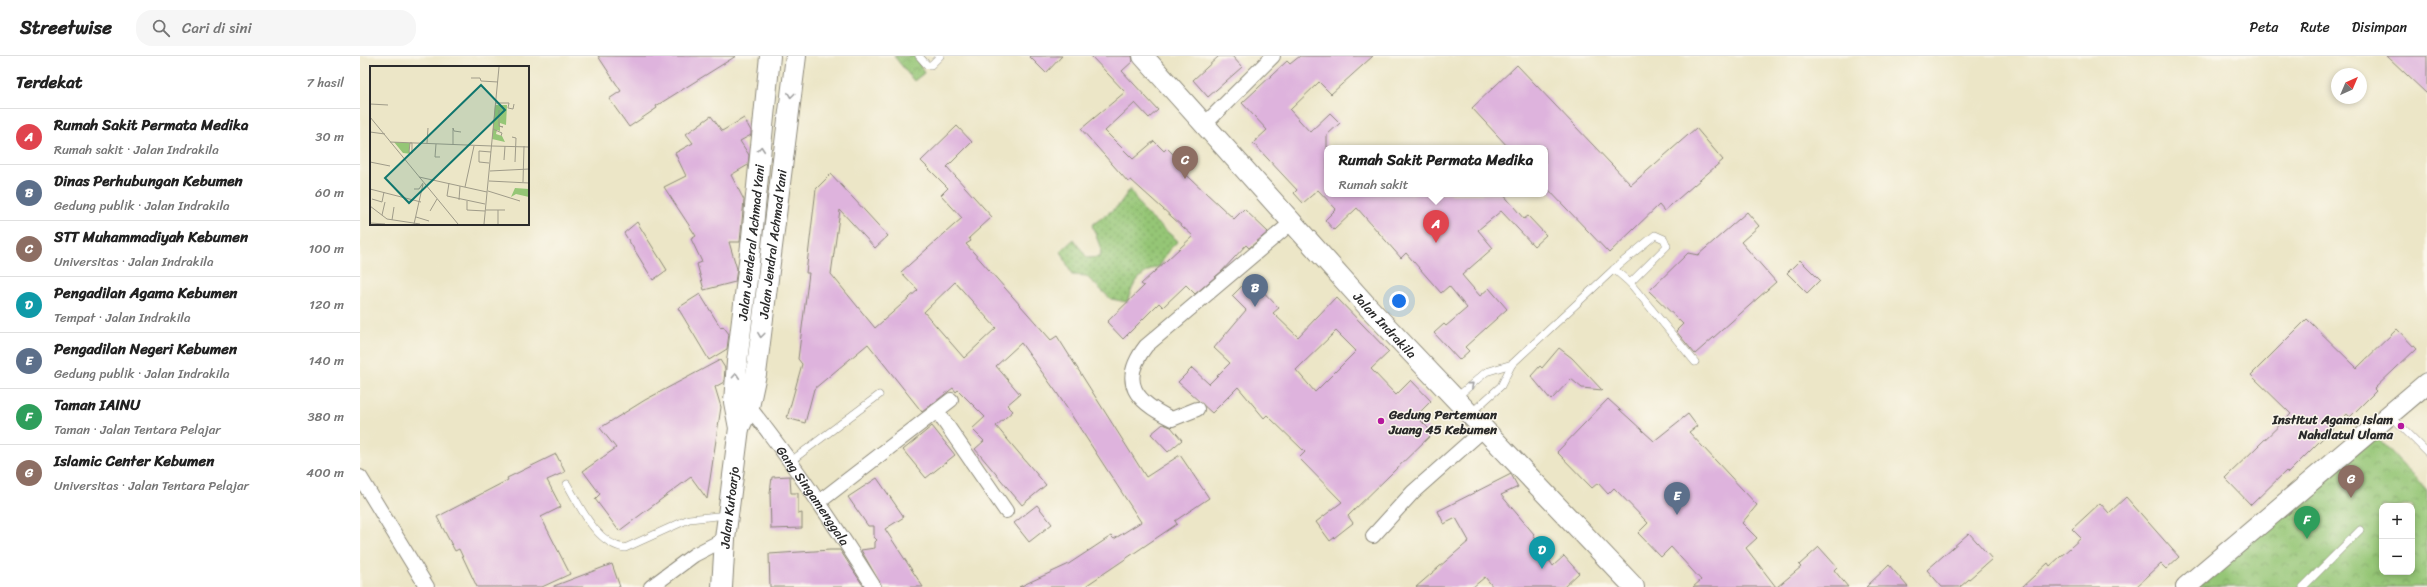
<!DOCTYPE html>
<html lang="id">
<head>
<meta charset="utf-8">
<style>
  :root { --surface:#fff; --page:#f6f6f6; --text:#222; --muted:#767676; --line:#e0e0e0; --accent:#b5179e }
  body { margin:0; font-family:Sriracha,sans-serif; background:var(--page); color:var(--text) }
  .controls { position:absolute; right:12px; bottom:12px; display:grid; overflow:hidden; border-radius:8px; box-shadow:0 2px 6px #0003 }
  .controls button { width:36px; height:36px; display:grid; place-items:center; padding:0; border:0; border-bottom:1px solid var(--line); background:var(--surface); color:var(--text); font:20px sans-serif }
  .compass { position:absolute; left:1971px; top:12px; width:36px; height:36px; border-radius:50%; background:var(--surface); box-shadow:0 2px 6px #0003; rotate:44deg }
  .you { position:absolute; left:1039px; top:245px; width:14px; height:14px; margin:-10px; border:3px solid #fff; border-radius:50%; background:#1a73e8; box-shadow:0 0 0 6px #1a73e833 }
  .badge { display:grid; place-items:center; width:26px; height:26px; border-radius:50%; background:var(--accent); color:#fff; font-size:13px; font-weight:700 }
  .pin { position:absolute; translate:-50% -33px; filter:drop-shadow(0 1px 2px #0008) }
  .pin::after { content:''; position:absolute; top:21px; width:14px; height:12px; background:inherit; clip-path:polygon(0 0,100% 0,50% 100%) }
  .popup { position:absolute; left:964px; top:89px; width:224px; height:52px; box-sizing:border-box; display:grid; place-content:center; border-radius:8px; background:var(--surface); filter:drop-shadow(0 1px 3px #0005); font-size:13px; white-space:nowrap; color:var(--muted) }
  .popup b { font-size:15px; color:var(--text) }
  .popup::after { content:''; position:absolute; left:50%; top:100%; margin-left:-8px; border:8px solid transparent; border-top-color:var(--surface) }
  .list { margin:0; padding:0; list-style:none }
  h2 { display:flex; justify-content:space-between; align-items:center; height:52px; margin:0; padding:0 16px; font-size:17px }
  h2 small { font-size:13px; font-weight:400; color:var(--muted) }
  .list li { display:grid; grid-template-columns:26px 1fr auto; gap:12px; align-items:center; box-sizing:border-box; height:56px; padding:0 16px; border-top:1px solid var(--line) }
  .list b { display:block; font-size:15px; white-space:nowrap }
  .list p { margin:0; font-size:13px; white-space:nowrap; color:var(--muted) }
  .list em { font-size:13px; font-style:normal; color:var(--muted) }
  .icon { flex:none; width:22px; height:22px; fill:none; stroke:currentColor; stroke-width:2; stroke-linecap:round; stroke-linejoin:round }
  .map { position:relative; flex:none; width:2067px; height:531px; overflow:hidden }
  header { display:flex; align-items:center; gap:24px; box-sizing:border-box; height:56px; padding:0 20px; background:var(--surface); border-bottom:1px solid var(--line) }
  header strong { font-size:19px }
  nav { display:flex; gap:22px; margin-inline-start:auto; font-size:14px }
  .search { width:280px; height:36px; background:var(--page); display:flex; align-items:center; gap:10px; box-sizing:border-box; padding:0 14px; border-radius:16px; color:var(--muted); font-size:15px }
  main { display:flex }
  aside { flex:1; background:var(--surface) }
  .map>svg:first-child { display:block }
  .grass { fill:url(#grass-dots); stroke:#607850 }
  .park { fill:url(#park-crowns); stroke:#607850; fill-rule:evenodd }
  .building { fill:#deb3dd; fill-rule:evenodd }
  .lines { fill:none; stroke-linecap:round; stroke-linejoin:round }
  .service-casing { stroke:#8c8879; stroke-width:8 }
  .minor-casing { stroke:#8c8879; stroke-width:16 }
  .secondary-casing { stroke:#8c8879; stroke-width:22 }
  .service { stroke:#fff; stroke-width:7 }
  .minor { stroke:#fff; stroke-width:14 }
  .secondary { stroke:#fff; stroke-width:20 }
  .oneway { stroke:#a0a0a0 }
  .poi-dot { fill:#b5179e; stroke:#fbf7ec; stroke-width:1.5 }
  .labels { text-anchor:middle; dominant-baseline:central; stroke-width:3; stroke-linejoin:round; paint-order:stroke }
  .street-label { font-size:13px; fill:#2b2b2b; stroke:#fbf7ec }
  .poi-label { font-size:13px; font-weight:bold; fill:#2b2b2b; stroke:#fbf7ec; text-anchor:start }
  .inset-road { fill:none; stroke:#9f9b89; stroke-width:1 }
  .view { fill:#0f766e; fill-opacity:0.15; stroke:#0f766e; stroke-width:2 }
  .inset-edge { fill:none; stroke:#2b2b2b; stroke-width:2 }
</style>
</head>
<body>
<header>
<strong>Streetwise</strong>
<div class="search"><svg class="icon" aria-label="search" viewBox="0 0 24 24"><circle cx="10" cy="10" r="6"/><path d="M15 15l6 6"/></svg>Cari di sini</div>
<nav><a>Peta</a><a>Rute</a><a>Disimpan</a></nav>
</header>
<main>
<aside>
<h2>Terdekat<small>7 hasil</small></h2>
<ul class="list">
<li><span class="badge" style="background:#e0444e">A</span><div><b>Rumah Sakit Permata Medika</b><p>Rumah sakit · Jalan Indrakila</p></div><em>30 m</em></li>
<li><span class="badge" style="background:#5c6f8a">B</span><div><b>Dinas Perhubungan Kebumen</b><p>Gedung publik · Jalan Indrakila</p></div><em>60 m</em></li>
<li><span class="badge" style="background:#8d6e63">C</span><div><b>STT Muhammadiyah Kebumen</b><p>Universitas · Jalan Indrakila</p></div><em>100 m</em></li>
<li><span class="badge" style="background:#0f9aa8">D</span><div><b>Pengadilan Agama Kebumen</b><p>Tempat · Jalan Indrakila</p></div><em>120 m</em></li>
<li><span class="badge" style="background:#5c6f8a">E</span><div><b>Pengadilan Negeri Kebumen</b><p>Gedung publik · Jalan Indrakila</p></div><em>140 m</em></li>
<li><span class="badge" style="background:#2e9e5b">F</span><div><b>Taman IAINU</b><p>Taman · Jalan Tentara Pelajar</p></div><em>380 m</em></li>
<li><span class="badge" style="background:#8d6e63">G</span><div><b>Islamic Center Kebumen</b><p>Universitas · Jalan Tentara Pelajar</p></div><em>400 m</em></li>
</ul>
</aside>
<div class="map">
<svg width="2067" height="531" viewBox="0 0 2067 531">
  <defs>
    <pattern id="grass-dots" width="8" height="8" patternUnits="userSpaceOnUse"><rect width="8" height="8" fill="#95c676"/><path d="M2 2h.1M6 6h.1" fill="none" stroke="#7aa161" stroke-width="1.8" stroke-linecap="round"/></pattern>
    <pattern id="park-crowns" width="20" height="18" patternUnits="userSpaceOnUse"><rect width="20" height="18" fill="#95c676"/><path d="M2 6a3 3 0 1 1 6 0M12 15a3 3 0 1 1 6 0" fill="none" stroke="#7aa161"/></pattern>
  </defs>
  <rect width="100%" height="100%" fill="#fbf7ec"/>
  <filter id="ink" filterUnits="userSpaceOnUse"><feTurbulence type="fractalNoise" baseFrequency=".025" numOctaves="2"/><feDisplacementMap in="SourceGraphic" scale="8" xChannelSelector="R" yChannelSelector="G"/><feConvolveMatrix kernelMatrix="1 2 1 2 8 2 1 2 1" color-interpolation-filters="sRGB"/></filter>
  <filter id="wash" filterUnits="userSpaceOnUse"><feTurbulence type="fractalNoise" baseFrequency=".012" numOctaves="4" result="noise"/><feDisplacementMap in="SourceGraphic" scale="16" xChannelSelector="R" yChannelSelector="G"/><feGaussianBlur stdDeviation="0.9" result="paint"/><feColorMatrix in="noise" values="0 0 0 0 0 0 0 0 0 0 0 0 0 0 0 0 0 1.4 0 .05"/><feComposite in="paint" operator="in"/></filter>
  <g filter="url(#wash)">
    <rect width="100%" height="100%" fill="#ece6c7"/>
    <path class="grass" d="M770 133 784 156 818 185 808 195 800 210C779 218 774 225 767 246L751 243 726 220 712 219 701 195 714 183 727 202 740 201 741 193 732 169 758 150Z"/>
    <g class="park">
      <polygon points="534,0 555,0 564,17 554,25"/>
      <path d="M2007 370 2067 434V531H1821ZM2022 450H2052V516H2022Z"/>
    </g>
    <g id="blocks">
      <g class="building">
        <polygon points="238,0 376,0 296,50 297,52 269,71 249,43 261,35"/>
        <polygon points="669,0 702,0 686,17"/>
        <polygon points="731,0 772,0 773,5 762,15 798,54 789,62 775,47 745,75 773,103 794,85 804,95 807,92 821,106 817,110 874,163 884,153 908,176 889,192 886,189 862,215 835,238 826,229 803,251 799,247 763,283 747,266 784,230 781,228 833,180 771,124 768,126 721,73 765,36"/>
        <polygon points="859,0 872,0 882,11 848,41 833,24"/>
        <polygon points="940,0 1013,0 971,38 959,26 930,54 950,76 970,57 980,67 967,79 967,138 1143,138 1164,163 1168,160 1186,179 1174,190 1141,155 1118,174 1133,192 1102,219 1120,240 1129,232 1147,253 1105,291 1109,295 1099,304 1074,277 1084,268 1086,270 1107,252 1089,230 1081,237 1046,197 1041,202 997,152 974,174 965,164 976,153 958,134 943,147 934,137 937,134 893,87 907,74 882,47 927,5 930,8"/>
        <polygon points="2027,0 2067,0 2067,38"/>
        <polygon points="1157,9 1271,129 1336,72 1363,104 1304,155 1299,149 1249,197 1185,130 1185,92 1149,92 1112,52"/>
        <polygon points="351,60 362,75 384,62 391,75 391,79 380,85 389,99 388,109 371,119 384,144 380,186 369,186 377,213 375,226 344,234 337,208 342,206 331,183 336,180 304,131 326,120 315,97 333,87 326,78"/>
        <path d="M597 70 612 86 587 111 632 161 609 182 611 185 606 188 691 284 697 280 786 421 820 399 849 442 815 465 817 468 724 531H659L707 509 751 480 754 483 781 466 697 337 661 287 636 310 660 338 647 349 653 355 636 370 686 429 662 449 615 393 624 385 612 373 625 361 598 334 596 336 593 332 562 356 508 288 454 333 445 367 427 362 442 308 438 303 449 217H446L456 133 471 118 528 180 515 192 480 154 471 218 515 272 558 234 541 216 602 162 581 139 588 132 561 105ZM595 226 636 272 604 302 564 256Z"/>
        <polygon points="1387,156 1399,170 1381,186 1416,226 1335,298 1316,275 1323,268 1289,235 1328,197 1338,199"/>
        <polygon points="277,166 307,214 293,224 264,177"/>
        <polygon points="1440,204 1460,224 1447,237 1427,217"/>
        <path d="M890 222 919 252 913 257 938 281 976 241 1029 296 1011 313 1036 339 1051 324 1071 345 1056 360 1073 377 988 460 993 467 970 485 956 466 982 446 939 402 945 396 907 359 904 362 878 331 852 357 818 326 832 312 849 328 870 307 854 292 886 254 872 240ZM976 275 996 295 955 336 936 314Z"/>
        <polygon points="340,238 361,272 363,270 369,278 367,293 349,304 318,252"/>
        <polygon points="1947,263 1997,312 2037,273 2056,293 2014,333 2016,335 1990,361 1987,358 1928,417 1926,415 1891,449 1865,422 1931,358 1891,319"/>
        <polygon points="1199,292 1212,302 1242,334 1222,332 1211,323 1191,344 1171,320 1180,310 1182,312"/>
        <polygon points="360,304 365,312 364,326 355,331 361,351 347,443 331,421 259,475 235,443 240,438 223,415 256,392 240,372 285,344"/>
        <polygon points="1248,343 1294,385 1328,358 1337,370 1329,376 1397,449 1382,467 1397,482 1386,492 1416,531 1333,531 1341,524 1311,491 1301,501 1278,477 1288,467 1254,432 1248,438 1238,427 1232,432 1197,396"/>
        <polygon points="803,368 811,371 822,384 808,396 791,378"/>
        <polygon points="572,370 595,399 566,422 543,394"/>
        <polygon points="196,398 205,416 187,424 201,451 181,461 210,518 182,531 117,531 99,493 95,495 77,461 148,424 147,422"/>
        <polygon points="1151,418 1158,431 1141,439 1174,478 1173,479 1193,510 1204,500 1219,517 1204,531 1133,531 1125,521 1113,531 1056,531 1109,485 1096,462 1084,468 1078,455"/>
        <polygon points="430,420 431,437 438,437 438,458 442,457 442,472 411,473 410,437 412,421"/>
        <polygon points="517,422 544,461 525,473 563,531 522,531 501,494 515,492 515,486 517,484 514,481 514,470 508,470 488,441"/>
        <polygon points="1766,441 1819,501 1806,513 1801,508 1776,531 1662,531 1688,507 1690,510 1721,482 1712,473 1740,447 1749,457"/>
        <polygon points="677,449 692,468 669,486 654,467"/>
        <polygon points="1609,477 1632,503 1600,531 1582,531 1567,514"/>
        <polygon points="1459,491 1477,511 1474,514 1488,531 1417,531 1441,511 1439,509"/>
        <polygon points="470,494 480,494 504,531 410,531 409,498"/>
        <polygon points="252,508 260,531 194,531 194,530"/>
        <polygon points="1529,509 1548,531 1506,531"/>
      </g>
    </g>
  </g>
  <g filter="url(#ink)">
    <use href="#blocks" fill-opacity="0" stroke="#8c8879" stroke-width="1"/>
    <g class="lines">
      <defs>
        <g id="service">
          <polyline points="559,0 567,9 571,9 580,0"/>
          <polyline points="1254,213 1270,227"/>
          <polyline points="1097,341 1126,316 1152,308"/>
          <polyline points="1111,357 1141,330 1152,308 1254,213 1295,179 1304,183 1307,190 1270,227 1335,306"/>
          <polyline points="2031,360 2067,396"/>
          <polyline points="431,405 519,339"/>
          <path d="M207 428C220 450 236 488 265 492L329 463 367 459"/>
          <polyline points="1943,531 2000,474"/>
        </g>
        <g id="minor">
          <polyline points="845,68 913,0"/>
          <path id="s1" d="M381 348 389 351C435 409 475 469 514 531"/>
          <path d="M837 353 812 363C776 346 758 326 786 290L931 167"/>
          <polyline points="577,355 646,455"/>
          <polyline points="0,421 67,531"/>
          <polyline points="459,446 591,344"/>
          <polyline points="1013,480 1053,436 1124,373"/>
          <polyline points="291,531 334,499 365,483"/>
        </g>
        <g id="secondary">
          <path id="s2" d="M783 0 1008 251 1274 531"/>
          <path id="s3" d="M379 372 389 351 396 318 436 0"/>
          <path id="s4" d="M362 531 365 483 379 372 374 346 377 306 392 181 410 0"/>
          <polyline points="1826,531 2067,327"/>
        </g>
      </defs>
      <use href="#service" class="service-casing"/>
      <use href="#minor" class="minor-casing"/>
      <use href="#secondary" class="secondary-casing"/>
      <use href="#service" class="service"/>
      <use href="#minor" class="minor"/>
      <use href="#secondary" class="secondary"/>
    </g>
    <defs><path id="oneway-chevron" d="M-2-3.5L2.5 0L-2 3.5" fill="none" stroke-width="1.6" stroke-linecap="round" stroke-linejoin="round"/></defs>
    <g class="oneway">
      <use href="#oneway-chevron" transform="translate(431 39) rotate(97)"/>
      <use href="#oneway-chevron" transform="translate(401 93) rotate(-85)"/>
      <use href="#oneway-chevron" transform="translate(401 279) rotate(97)"/>
      <use href="#oneway-chevron" transform="translate(376 320) rotate(-86)"/>
      <use href="#oneway-chevron" transform="translate(1111 329) rotate(-41)"/>
    </g>
  </g>
  <g class="poi-dot">
    <circle cx="1021" cy="365" r="4"/>
    <circle cx="2041" cy="370" r="4"/>
  </g>
  <g class="labels">
    <g class="street-label">
      <text stroke="none"><textPath href="#s4" startOffset="347">Jalan Jenderal Achmad Yani</textPath></text>
      <text stroke="none"><textPath href="#s3" startOffset="188">Jalan Jendral Achmad Yani</textPath></text>
      <text stroke="none"><textPath href="#s2" startOffset="362">Jalan Indrakila</textPath></text>
      <text stroke="none"><textPath href="#s1" startOffset="118">Gang Singamenggala</textPath></text>
      <text stroke="none"><textPath href="#s4" startOffset="80">Jalan Kutoarjo</textPath></text>
    </g>
    <g class="poi-label">
      <text x="1029" y="358">Gedung Pertemuan<tspan x="1029" dy="15">Juang 45 Kebumen</tspan></text>
      <text x="2033" y="363" text-anchor="end">Institut Agama Islam<tspan x="2033" dy="15">Nahdlatul Ulama</tspan></text>
    </g>
  </g>
  <g transform="translate(10 10)">
    <rect width="159" height="159" fill="#ece6c7"/>
    <path d="M145 122 159 123V131L146 128 141 131Z" fill="#95c676"/>
    <path d="M125 39H137L136 59 130 57V65L127 64 126 68 132 70 135 76 122 73ZM24 76 40 77 39 86 42 88 33 87Z" fill="#95c676"/>
    <path class="inset-road" d="M101 12H110L111 15 128 16M126 37H139L138 42 143 43 144 38M0 38 18 39M0 51 88 158M129 60 133 61 129 60V44M123 63 132 67 131 70M0 66 15 68M142 71 146 72 145 96M20 76 122 80M40 77H42V87L39 86ZM57 77 58 62M66 78 65 91H70M83 79V62L84 65 91 66M122 80 159 81M134 94 135 80M0 96 20 100M119 97 109 96V85L121 86M120 105 159 103M49 111 117 126M119 115 159 117M153 116 154 80M79 117 77 130 115 138M95 121 104 80M0 123 51 136M44 123H49L53 117M118 125 150 135M2 133 12 136 14 126M89 134 90 120M97 135V144L115 145M0 140 17 153 50 158M116 144H135M60 145 67 133M12 149 15 136M46 151 59 155M22 154 24 141M0 157 15 158M44 158 53 118M114 158 129 1M128 158V144"/>
    <path class="view" d="M111 19 135 44 39 137 15 112Z"/>
    <rect width="159" height="159" class="inset-edge"/>
  </g>
</svg>
<div class="controls">
<button>+</button>
<button>−</button>
</div>
<svg class="compass" viewBox="-18 -18 36 36"><path d="M0-13l5 13h-10z" fill="#e53935"/><path d="M0 13l5-13h-10z" fill="#767676"/></svg>
<div class="you"></div>
<div class="pin badge" style="left:1076px;top:187px;background:#e0444e">A</div>
<div class="popup"><b>Rumah Sakit Permata Medika</b>Rumah sakit</div>
<div class="pin badge" style="left:895px;top:251px;background:#5c6f8a">B</div>
<div class="pin badge" style="left:825px;top:123px;background:#8d6e63">C</div>
<div class="pin badge" style="left:1182px;top:513px;background:#0f9aa8">D</div>
<div class="pin badge" style="left:1317px;top:459px;background:#5c6f8a">E</div>
<div class="pin badge" style="left:1947px;top:483px;background:#2e9e5b">F</div>
<div class="pin badge" style="left:1991px;top:442px;background:#8d6e63">G</div>
</div>
</main>
</body>
</html>
